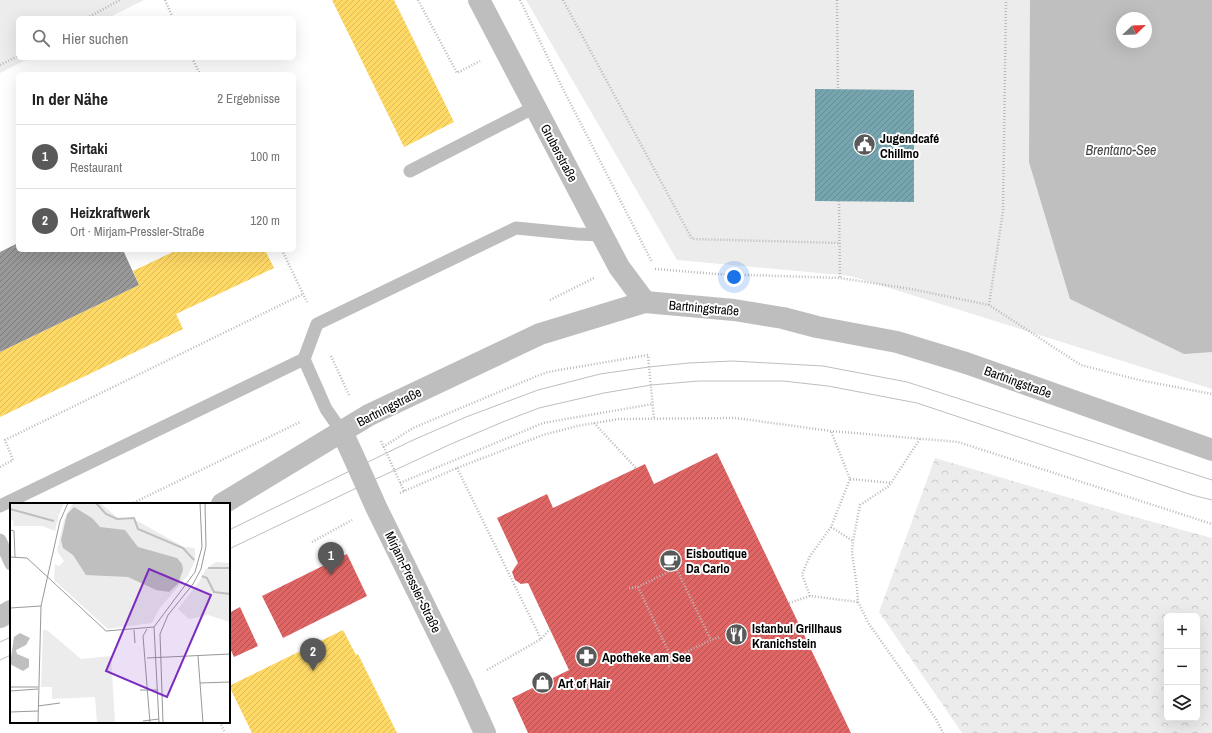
<!DOCTYPE html>
<html lang="de">
<head>
<meta charset="utf-8">
<style>
  :root { --surface:#fff; --page:#f6f6f6; --text:#222; --muted:#767676; --line:#e0e0e0; --accent:#595959 }
  body { margin:0; font-family:"Archivo Narrow",sans-serif; background:var(--page); color:var(--text) }
  .controls { position:absolute; right:12px; bottom:12px; display:grid; overflow:hidden; border-radius:6px; box-shadow:0 4px 16px #0002 }
  .controls button { width:36px; height:36px; display:grid; place-items:center; padding:0; border:0; border-bottom:1px solid var(--line); background:var(--surface); color:var(--text); font:20px sans-serif }
  .compass { position:absolute; left:1116px; top:12px; width:36px; height:36px; border-radius:50%; background:var(--surface); box-shadow:0 4px 16px #0002; rotate:67deg }
  .you { position:absolute; left:734px; top:277px; width:14px; height:14px; margin:-10px; border:3px solid #fff; border-radius:50%; background:#1a73e8; box-shadow:0 0 0 6px #1a73e833 }
  .badge { display:grid; place-items:center; width:26px; height:26px; border-radius:50%; background:var(--accent); color:#fff; font-size:13px; font-weight:700 }
  .pin { position:absolute; translate:-50% -33px; filter:drop-shadow(0 1px 2px #0008) }
  .pin::after { content:''; position:absolute; top:21px; width:14px; height:12px; background:inherit; clip-path:polygon(0 0,100% 0,50% 100%) }
  .list { margin:0; padding:0; list-style:none }
  h2 { display:flex; justify-content:space-between; align-items:center; height:52px; margin:0; padding:0 16px; font-size:17px }
  h2 small { font-size:13px; font-weight:400; color:var(--muted) }
  .list li { display:grid; grid-template-columns:26px 1fr auto; gap:12px; align-items:center; box-sizing:border-box; height:64px; padding:0 16px; border-top:1px solid var(--line) }
  .list b { display:block; font-size:15px; white-space:nowrap }
  .list p { margin:0; font-size:13px; white-space:nowrap; color:var(--muted) }
  .list em { font-size:13px; font-style:normal; color:var(--muted) }
  .icon { flex:none; width:22px; height:22px; fill:none; stroke:currentColor; stroke-width:2; stroke-linecap:round; stroke-linejoin:round }
  .map { position:relative; flex:none; width:1212px; height:733px; overflow:hidden }
  .search { position:absolute; background:var(--surface); box-shadow:0 4px 16px #0002; left:16px; top:16px; width:280px; height:44px; display:flex; align-items:center; gap:10px; box-sizing:border-box; padding:0 14px; border-radius:6px; color:var(--muted); font-size:15px }
  .panel { position:absolute; background:var(--surface); box-shadow:0 4px 16px #0002; left:16px; top:72px; width:280px; height:180px; border-radius:6px }
  .map>svg:first-child { display:block }
  .green { fill:#ececec; fill-rule:evenodd }
  .forest { fill:url(#forest-crowns); fill-rule:evenodd }
  .water { fill:#bfbfbf; fill-rule:evenodd }
  .homes { fill:url(#homes-hatch) }
  .shops { fill:url(#shops-hatch) }
  .public { fill:url(#public-hatch) }
  .industry { fill:url(#industry-hatch) }
  .lines { fill:none; stroke-linecap:round; stroke-linejoin:round }
  .path { stroke:#b9b9b9; stroke-width:2.5; stroke-dasharray:1 2; stroke-linecap:butt }
  .service { stroke:#bebebe; stroke-width:13 }
  .minor { stroke:#bebebe; stroke-width:22 }
  .tram { stroke:#bebebe; stroke-width:1 }
  .labels { text-anchor:middle; dominant-baseline:central; stroke-width:4; stroke-linejoin:round; paint-order:stroke }
  .poi-label { font-size:13px; font-weight:bold; fill:#000; stroke:#fff; text-anchor:start }
  .street-label { font-size:13px; fill:#000; stroke:#fff }
  .water-label { font-size:14px; font-style:italic; fill:#444; stroke:#fff }
  .inset-river { fill:none; stroke:#bfbfbf; stroke-width:2 }
  .inset-road { fill:none; stroke:#999; stroke-width:1 }
  .view { fill:#7b2cbf; fill-opacity:0.15; stroke:#7b2cbf; stroke-width:2 }
  .inset-edge { fill:none; stroke:#000; stroke-width:2 }
</style>
</head>
<body>
<div class="map">
<svg width="1212" height="733" viewBox="0 0 1212 733">
  <defs>
    <pattern id="forest-crowns" width="20" height="18" patternUnits="userSpaceOnUse"><rect width="20" height="18" fill="#ececec"/><path d="M2 6a3 3 0 1 1 6 0M12 15a3 3 0 1 1 6 0" fill="none" stroke="#c9c9c9"/></pattern>
    <pattern id="homes-hatch" width="6" height="6" patternUnits="userSpaceOnUse"><rect width="6" height="6" fill="#ffd966"/><path d="M-1 1l2-2M0 6l6-6M5 7l2-2" fill="none" stroke="#d9b857"/></pattern>
    <pattern id="shops-hatch" width="6" height="6" patternUnits="userSpaceOnUse"><rect width="6" height="6" fill="#e06666"/><path d="M-1 1l2-2M0 6l6-6M5 7l2-2" fill="none" stroke="#b35252"/></pattern>
    <pattern id="public-hatch" width="6" height="6" patternUnits="userSpaceOnUse"><rect width="6" height="6" fill="#76a5af"/><path d="M-1 1l2-2M0 6l6-6M5 7l2-2" fill="none" stroke="#648c95"/></pattern>
    <pattern id="industry-hatch" width="6" height="6" patternUnits="userSpaceOnUse"><rect width="6" height="6" fill="#999"/><path d="M-1 1l2-2M0 6l6-6M5 7l2-2" fill="none" stroke="#7a7a7a"/></pattern>
  </defs>
  <rect width="100%" height="100%" fill="#fff"/>
  <g class="green">
    <polygon points="0,0 144,0 108,18 18,18 18,58 30,58 0,73"/>
    <path d="M526 0H1212V389L851 276 677 260ZM1122 18H1146V42H1122Z"/>
  </g>
  <path class="forest" d="M935 458 1131 516 1212 538V733H962L879 612ZM1167 616H1197V718H1167Z"/>
  <path class="water" d="M1030 0H1212V352L1184 354 1070 299 1029 162ZM1122 18H1146V42H1122Z"/>
  <g class="homes">
    <polygon points="332,0 394,0 454,122 404,147"/>
    <polygon points="177,250 265,250 274,268 176,314 183,329 0,417 0,352 139,285 133,271"/>
    <polygon points="343,630 356,655 358,654 397,733 252,733 229,686"/>
  </g>
  <g class="shops">
    <polygon points="717,453 851,733 528,733 512,698 569,670 528,583 521,584 515,580 512,572 515,567 518,563 497,518 547,494 553,508 645,464 654,484"/>
    <polygon points="347,554 367,596 283,638 262,596"/>
    <polygon points="240,607 258,646 234,657 229,646 229,613"/>
  </g>
  <polygon class="public" points="815,89 914,90 914,202 815,201"/>
  <polygon class="industry" points="18,243 18,250 123,250 139,285 0,352 0,252"/>
  <g class="lines">
    <g class="path">
      <polyline points="165,0 173,18"/>
      <polyline points="418,0 457,73 480,61"/>
      <polyline points="520,0 562,87 652,262"/>
      <polyline points="563,0 692,239 840,243"/>
      <polyline points="837,0 838,89"/>
      <polyline points="87,18 120,0"/>
      <polyline points="192,58 200,74"/>
      <polyline points="0,65 18,56"/>
      <polyline points="839,201 840,278"/>
      <polyline points="282,250 307,302"/>
      <polyline points="655,269 717,274 840,278 911,289 989,305 1081,365 1139,380 1212,394"/>
      <polyline points="550,300 594,278"/>
      <polyline points="989,305 1003,211 1006,0"/>
      <polyline points="331,356 349,395"/>
      <polyline points="594,423 636,468"/>
      <polyline points="920,439 889,486 860,505 853,541 852,553 857,587 858,602 869,624 936,719 943,733"/>
      <polyline points="381,441 404,491"/>
      <polyline points="383,447 413,428 537,376 548,372 648,355 654,419"/>
      <polyline points="0,467 13,460 5,440 303,294"/>
      <polyline points="457,468 541,639"/>
      <polyline points="850,479 891,483"/>
      <polyline points="400,483 543,423 653,404"/>
      <polyline points="400,493 457,468 543,435 577,426 619,419 736,418 831,431 958,442 1212,524"/>
      <polyline points="131,504 300,422"/>
      <polyline points="831,527 853,541"/>
      <polyline points="312,542 352,520"/>
      <polyline points="680,559 676,568 711,640"/>
      <polyline points="638,587 672,659 668,669"/>
      <polyline points="629,588 638,587 676,568"/>
      <polyline points="810,596 802,574 810,556 831,527 850,479 831,431"/>
      <polyline points="789,603 810,596 858,602"/>
      <polyline points="672,659 711,640 720,637"/>
      <polyline points="487,670 541,639 550,629"/>
      <polyline points="220,722 225,733"/>
    </g>
    <g class="service">
      <polyline points="410,171 535,107"/>
      <polyline points="304,359 326,409 342,432"/>
      <polyline points="0,506 304,359 317,324 516,228 577,234 603,235"/>
      <polyline points="0,540 11,564"/>
    </g>
    <g class="minor">
      <polyline points="479,0 619,267 645,302"/>
      <path d="M342 432C354 457 365 482 376 507L462 682 485 733"/>
      <polyline points="222,504 369,415 540,334 645,302 734,310 783,318 817,327 897,342 966,363 1212,450"/>
      <polyline points="0,617 11,611"/>
    </g>
    <g class="tram">
      <polyline points="229,530 411,441 466,417 538,390 600,374 649,367 689,363 732,361 823,366 907,382 1212,480"/>
      <polyline points="229,549 365,484 451,444 505,421 539,408 604,393 651,385 699,381 783,381 828,386 917,403 1192,495 1212,500"/>
      <polyline points="0,642 11,637"/>
      <polyline points="0,660 11,655"/>
    </g>
  </g>
  <defs>
    <symbol id="civic-disc" viewBox="-11 -11 22 22"><circle r="9.5" fill="#595959" stroke="#fff"/><path d="M-.6-6.5H3V-4.5H.6V-3L4-1V1h2V6H-6V1h2V-1L-.6-3ZM-1.2 2.5V6h2.4V2.5Z" fill="#fff"/></symbol>
    <symbol id="cafe-disc" viewBox="-11 -11 22 22"><circle r="9.5" fill="#595959" stroke="#fff"/><path d="M-5.5-4.5H6V0H3Q3 3.5 0 3.5H-2.5Q-5.5 3.5-5.5 0ZM3-3.2v2h1.7v-2ZM-6 4.5H4V6H-6Z" fill="#fff"/></symbol>
    <symbol id="restaurant-disc" viewBox="-11 -11 22 22"><circle r="9.5" fill="#595959" stroke="#fff"/><path d="M-5-6h1v4h1v-4h1v4h1v-4h1v5L-1.5 .5V6h-2V.5L-5-1ZM5-6V6H3V1.5H1.5Q1.5-4 5-6Z" fill="#fff"/></symbol>
    <symbol id="pharmacy-disc" viewBox="-11 -11 22 22"><circle r="9.5" fill="#595959" stroke="#fff"/><path d="M-2-6h4v4h4v4h-4v4h-4v-4h-4v-4h4Z" fill="#fff"/></symbol>
    <symbol id="shop-disc" viewBox="-11 -11 22 22"><circle r="9.5" fill="#595959" stroke="#fff"/><path d="M-5-2.5h2.3a2.7 3.5 0 0 1 5.4 0H5L5.5 6h-11ZM-1.5-2.5h3a1.5 2.3 0 0 0-3 0Z" fill="#fff"/></symbol>
  </defs>
  <g fill-rule="evenodd">
    <use href="#civic-disc" x="852" y="132" width="25" height="25"/>
    <use href="#cafe-disc" x="658" y="548" width="25" height="25"/>
    <use href="#restaurant-disc" x="724" y="622" width="25" height="25"/>
    <use href="#pharmacy-disc" x="574" y="644" width="25" height="25"/>
    <use href="#shop-disc" x="530" y="670" width="25" height="25"/>
  </g>
  <g class="labels">
    <g class="poi-label">
      <text x="880" y="138">Jugendcafé<tspan x="880" dy="15">Chillmo</tspan></text>
      <text x="686" y="553">Eisboutique<tspan x="686" dy="15">Da Carlo</tspan></text>
      <text x="752" y="628">Istanbul Grillhaus<tspan x="752" dy="15">Kranichstein</tspan></text>
      <text x="602" y="657">Apotheke am See</text>
      <text x="558" y="683">Art of Hair</text>
    </g>
    <g class="street-label">
      <text transform="translate(559 153) rotate(62)">Gruberstraße</text>
      <text transform="translate(704 308) rotate(5)">Bartningstraße</text>
      <text transform="translate(1018 382) rotate(20)">Bartningstraße</text>
      <text transform="translate(389 407) rotate(-27)">Bartningstraße</text>
      <text transform="translate(413 582) rotate(64)">Mirjam-Pressler-Straße</text>
    </g>
    <g class="water-label">
      <text x="1121" y="150">Brentano-See</text>
    </g>
  </g>
  <g transform="translate(10 503)">
    <rect width="220" height="220" fill="#fff"/>
    <path d="M0 0H29L30 4 49 12 45 28 32 23H4L3 17 0 16ZM63 0H90L108 15H122L174 44 185 45V58L178 72 149 106 142 120 98 126 44 77 45 61 49 63 54 58 47 48 54 17ZM33 127H37L71 156 101 153 105 220H87L85 194 42 196V184H31Z" fill="#ececec"/>
    <path d="M29 0H54L49 12 30 4ZM206 59 220 60V119L198 112 179 116 168 106 189 79 196 66Z" fill="#ececec"/>
    <path d="M64 4 82 15 90 24 115 27 128 44 167 55 172 61 173 67 168 81 159 89 146 87 118 74 76 72 63 52 53 45 51 37 57 11ZM10 130 20 135 16 142 6 147 7 151 19 156V164L13 168 0 161 4 134Z" fill="#bfbfbf"/>
    <path class="inset-river" d="M86 0 96 11 107 16 124 15 128 26 173 45 184 57M0 6 44 18M198 65H220M192 73 197 75 204 89 220 91"/>
    <path class="inset-road" d="M0 27 4 28 5 54M0 54 17 55 96 128 144 124M0 105 31 103M137 126 133 133 140 220M124 127 125 140M188 153 193 220M137 155 220 151M190 180 220 179M0 184H28M130 187H148M0 188 28 186M28 203 50 200M0 209 28 208M133 218 149 216M28 220 31 103 50 18 58 0M149 220 144 124 185 69 192 44 190 0M153 220 150 131 158 112 183 81 191 66 196 43 195 0"/>
    <path class="view" d="M139 66 201 92 157 194 96 168Z"/>
    <rect width="220" height="220" class="inset-edge"/>
  </g>
</svg>
<div class="controls">
<button>+</button>
<button>−</button>
<button><svg class="icon" aria-label="layers" viewBox="0 0 24 24"><path d="M12 4l9 5-9 5-9-5zM3 14l9 5 9-5"/></svg></button>
</div>
<svg class="compass" viewBox="-18 -18 36 36"><path d="M0-13l5 13h-10z" fill="#e53935"/><path d="M0 13l5-13h-10z" fill="#767676"/></svg>
<div class="you"></div>
<div class="pin badge" style="left:331px;top:575px">1</div>
<div class="pin badge" style="left:313px;top:671px">2</div>
<div class="search"><svg class="icon" aria-label="search" viewBox="0 0 24 24"><circle cx="10" cy="10" r="6"/><path d="M15 15l6 6"/></svg>Hier suchen</div>
<section class="panel">
<h2>In der Nähe<small>2 Ergebnisse</small></h2>
<ul class="list">
<li><span class="badge">1</span><div><b>Sirtaki</b><p>Restaurant</p></div><em>100 m</em></li>
<li><span class="badge">2</span><div><b>Heizkraftwerk</b><p>Ort · Mirjam-Pressler-Straße</p></div><em>120 m</em></li>
</ul>
</section>
</div>
</body>
</html>
